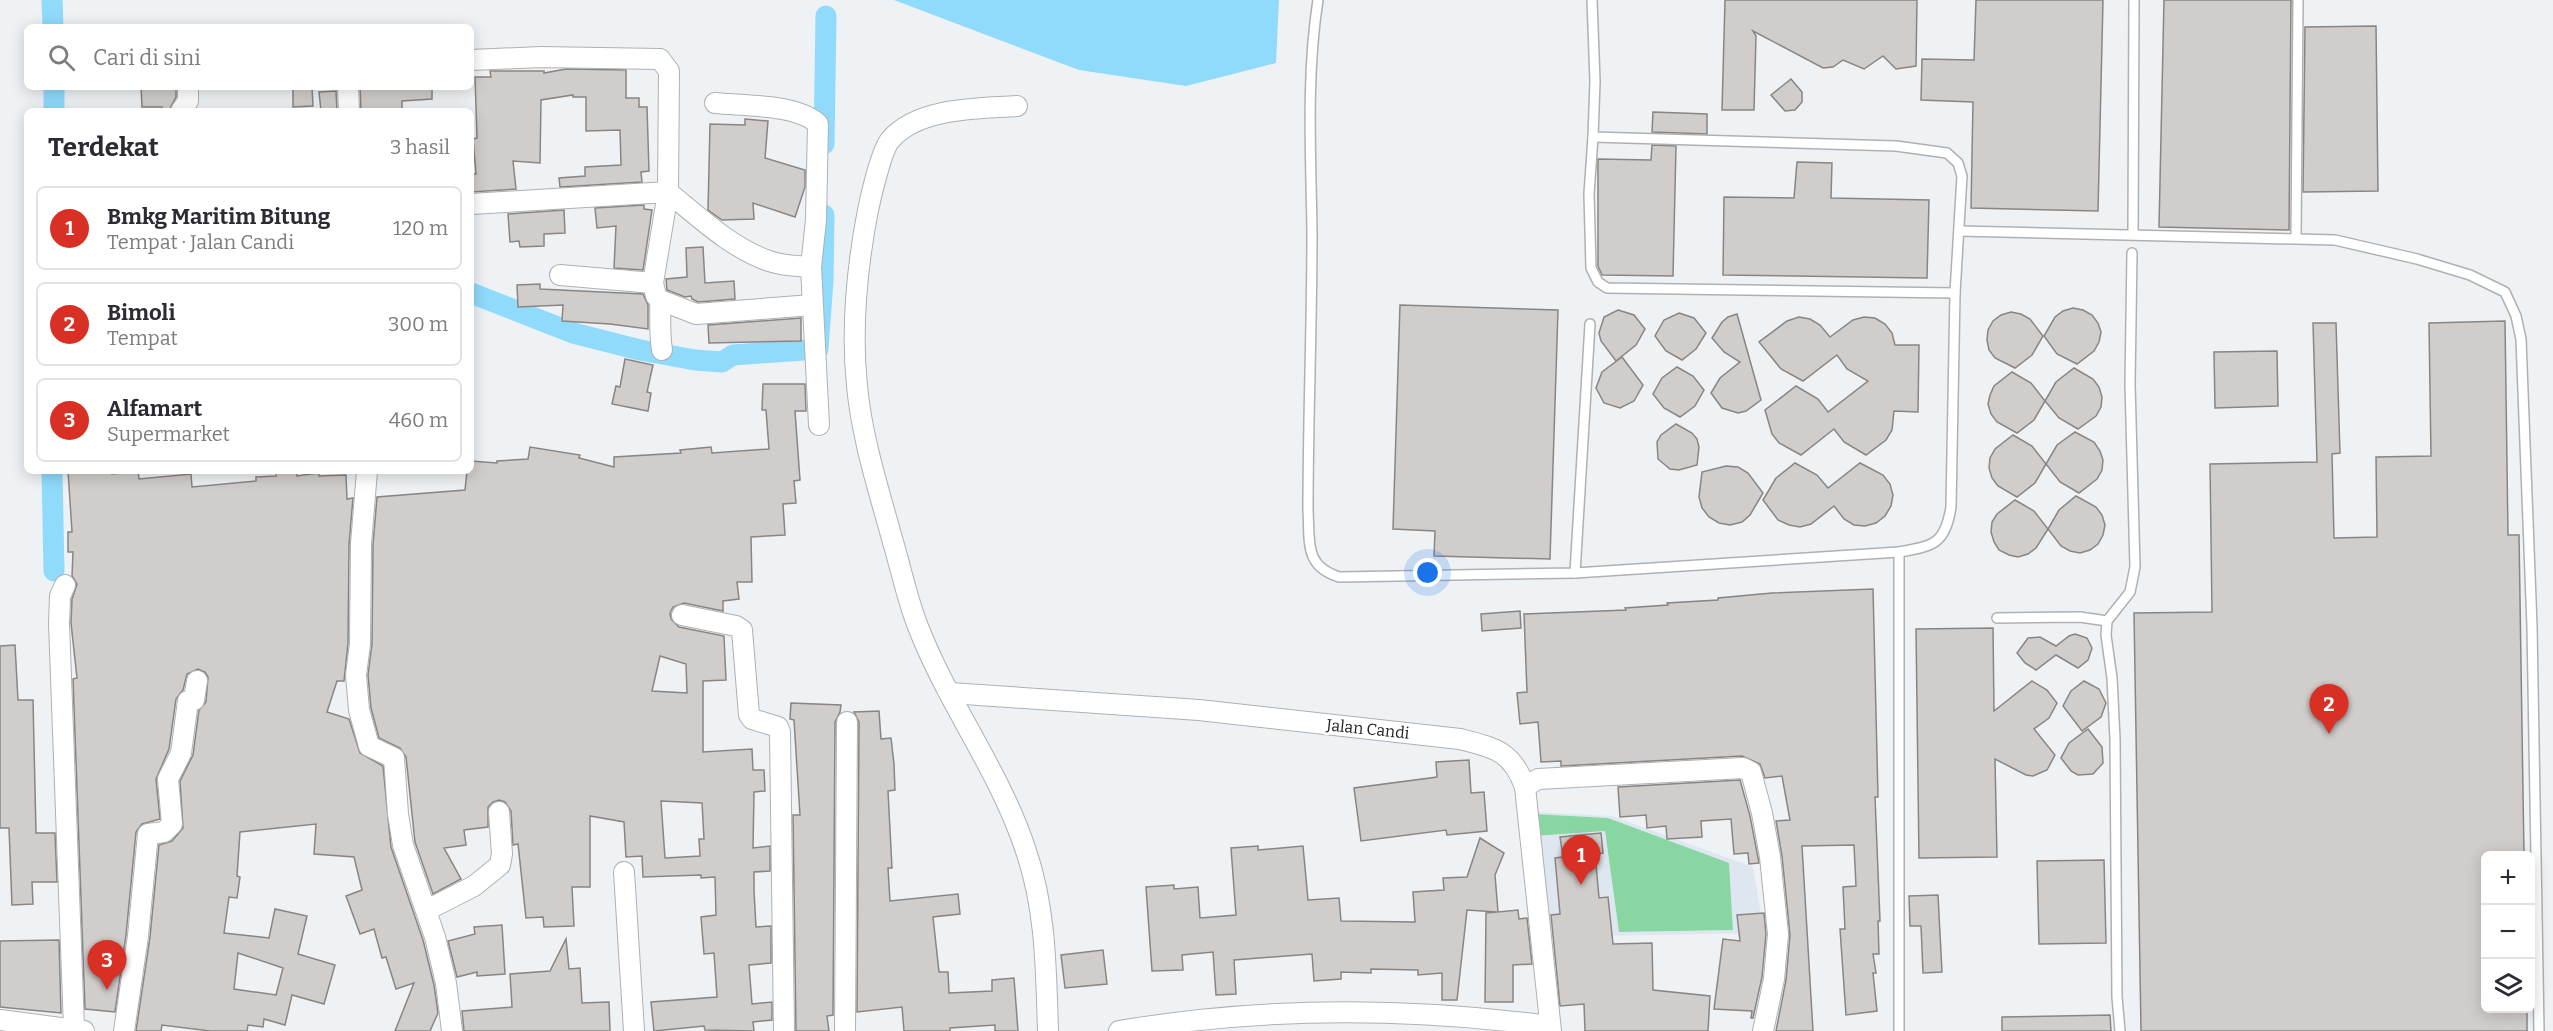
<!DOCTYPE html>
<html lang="id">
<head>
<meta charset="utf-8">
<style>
  :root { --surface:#fff; --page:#f2f2f3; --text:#2b2b33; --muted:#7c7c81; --line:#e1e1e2; --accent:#d93025 }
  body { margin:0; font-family:Bitter,serif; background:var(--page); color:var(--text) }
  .controls { position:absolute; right:18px; bottom:18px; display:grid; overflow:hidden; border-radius:9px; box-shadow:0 3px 15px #0003 }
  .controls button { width:54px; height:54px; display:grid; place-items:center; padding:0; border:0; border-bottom:2px solid var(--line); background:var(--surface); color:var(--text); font:30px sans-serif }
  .you { position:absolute; left:1428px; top:573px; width:21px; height:21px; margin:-15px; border:4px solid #fff; border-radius:50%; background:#1a73e8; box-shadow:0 0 0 9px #1a73e833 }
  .badge { display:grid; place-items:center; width:39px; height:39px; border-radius:50%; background:var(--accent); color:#fff; font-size:20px; font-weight:700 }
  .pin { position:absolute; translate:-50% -50px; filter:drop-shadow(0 2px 3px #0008) }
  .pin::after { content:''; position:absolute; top:32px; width:21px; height:18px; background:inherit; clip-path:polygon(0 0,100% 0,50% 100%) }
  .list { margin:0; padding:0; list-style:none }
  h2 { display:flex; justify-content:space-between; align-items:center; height:78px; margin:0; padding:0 24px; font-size:26px }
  h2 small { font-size:20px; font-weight:400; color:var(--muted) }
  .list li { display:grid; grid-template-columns:39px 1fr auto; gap:18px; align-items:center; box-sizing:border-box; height:84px; margin:0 12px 12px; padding:0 12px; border:2px solid var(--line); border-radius:9px }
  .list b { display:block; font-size:22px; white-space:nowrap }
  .list p { margin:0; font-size:20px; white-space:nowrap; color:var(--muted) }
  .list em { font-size:20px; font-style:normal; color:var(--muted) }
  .icon { flex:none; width:33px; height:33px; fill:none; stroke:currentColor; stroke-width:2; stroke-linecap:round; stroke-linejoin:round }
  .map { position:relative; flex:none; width:2553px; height:1031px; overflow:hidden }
  .search { position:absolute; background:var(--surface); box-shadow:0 3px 15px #0003; left:24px; top:24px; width:450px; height:66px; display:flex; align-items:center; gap:15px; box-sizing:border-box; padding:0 21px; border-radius:9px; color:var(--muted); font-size:22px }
  .panel { position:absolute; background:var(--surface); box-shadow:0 3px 15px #0003; left:24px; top:108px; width:450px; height:366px; border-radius:9px }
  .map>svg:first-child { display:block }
  .built { fill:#dee7f0; fill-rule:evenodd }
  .green { fill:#88d7a3 }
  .water { fill:#90dafc }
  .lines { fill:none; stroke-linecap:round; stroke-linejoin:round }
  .canal { stroke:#90dafc; stroke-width:21 }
  .building { fill:#d1cdcb; stroke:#898583; stroke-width:1.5; fill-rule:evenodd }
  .lane-casing { stroke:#aeb1b4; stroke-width:12 }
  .street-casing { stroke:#aeb1b4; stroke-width:22 }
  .lane { stroke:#fff; stroke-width:9 }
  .street { stroke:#fff; stroke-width:20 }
  .labels { text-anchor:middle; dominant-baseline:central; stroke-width:5; stroke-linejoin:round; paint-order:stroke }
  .street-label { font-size:16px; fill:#202122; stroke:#fff }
</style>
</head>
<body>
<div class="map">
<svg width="2553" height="1031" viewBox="0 0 2553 1031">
  <rect width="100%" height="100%" fill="#eff2f5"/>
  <path class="built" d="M1532 812 1612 816 1753 867 1764 933 1544 937ZM1534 814 1608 818 1729 863 1733 930 1619 932 1605 831 1535 836ZM1601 833 1603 853 1595 854 1599 898H1608L1611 930 1598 931 1597 926 1570 929 1568 911 1560 912 1558 897 1566 896 1564 873 1557 874 1555 858 1563 857 1561 837ZM1566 914 1567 927 1547 929 1546 916ZM1756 914 1757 929 1739 931 1738 916Z"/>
  <polygon class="green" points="1534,814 1608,818 1729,863 1733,930 1619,932 1605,831 1535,836"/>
  <polygon class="water" points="894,0 1279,0 1276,63 1186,86 1079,70"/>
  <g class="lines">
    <g class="canal">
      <polyline points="52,0 53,27"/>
      <polyline points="54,87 54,111"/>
      <polyline points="824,144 826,16"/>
      <polyline points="471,293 573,333 640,350 695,360 722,362 733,355 818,349 823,281 824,215"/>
      <polyline points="52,471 54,571"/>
    </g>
  </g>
  <g class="building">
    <polygon points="1725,0 1917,0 1916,66 1896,69 1883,56 1864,69 1843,60 1833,67 1823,68 1753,31 1756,36 1754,110 1722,110"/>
    <polygon points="1976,0 2103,0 2098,211 1971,208 1973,102 1921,100 1922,59 1974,60"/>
    <polygon points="2164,0 2291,0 2289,230 2159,227"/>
    <polygon points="2376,26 2378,191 2303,192 2305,27"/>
    <polygon points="566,69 626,70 626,98 639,98 639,107 647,107 649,171 641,172 642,182 560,187 559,178 585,176 585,167 621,165 620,130 586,131 586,97 573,97 573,95 541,100 540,163 513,161 516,189 471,192 471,174 476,174 473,139 477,138 475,77 491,77 490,71 544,71 544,73"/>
    <polygon points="1791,79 1802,92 1802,102 1795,110 1785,111 1771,95"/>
    <polygon points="141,87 176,87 176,97 169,110 162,111 162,107 142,107"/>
    <polygon points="293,87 312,87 313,106 293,107"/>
    <polygon points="360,87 432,87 432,99 402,101 402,110 361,111"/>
    <polygon points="336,91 337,111 321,111 319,92"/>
    <polygon points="1653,112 1707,114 1707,134 1652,132"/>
    <polygon points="745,119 768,121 765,158 805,170 805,187 795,217 753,203 754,219 722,220 708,210 710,124 745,125"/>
    <polygon points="1652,145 1676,146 1673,276 1602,275 1598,266 1598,159 1651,160"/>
    <polygon points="1797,162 1832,163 1831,198 1929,200 1927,278 1723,275 1724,197 1794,198"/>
    <polygon points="644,205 644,209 652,210 643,270 614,268 616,226 597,228 595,208"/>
    <polygon points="564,210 565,233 544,234 544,246 520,247 519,241 510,242 508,214"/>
    <polygon points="703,247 705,283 734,281 735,299 698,302 692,299 691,296 685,297 667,290 666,279 687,277 686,248"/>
    <polygon points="540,284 540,289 643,294 648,305 648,329 610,324 562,321 563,305 518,307 517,285"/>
    <polygon points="1400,305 1558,310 1550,559 1434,556 1435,531 1393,529"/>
    <polygon points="2073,308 2083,310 2092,315 2098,323 2101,332 2099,342 2094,351 2077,364 2057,354 2044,336 2055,317 2063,311"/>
    <polygon points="1618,310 1634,315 1645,329 1636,345 1616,361 1601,341 1599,333 1604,317"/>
    <polygon points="2011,312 2021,314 2030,319 2043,336 2032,355 2015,368 1995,358 1989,350 1987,340 1988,330 1993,321 2001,315"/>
    <polygon points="1679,313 1694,318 1706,333 1696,349 1682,360 1666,351 1655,336 1664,320"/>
    <polygon points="1737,314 1761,400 1746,411 1738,413 1722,408 1711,393 1720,378 1740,362 1724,352 1712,338 1722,322 1728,317"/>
    <polygon points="1799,317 1810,319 1820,325 1830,337 1853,320 1864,317 1875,318 1885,324 1892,333 1895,345 1919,345 1918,412 1894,411 1892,430 1886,440 1866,455 1844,442 1834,429 1801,455 1779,443 1772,434 1765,410 1796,386 1818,399 1828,412 1868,381 1847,369 1837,355 1803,381 1781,369 1759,342 1787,321"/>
    <polygon points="801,318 801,341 709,343 708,325"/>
    <polygon points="2505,321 2508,535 2519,535 2524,855 2486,855 2486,1008 2527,1008 2527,1031 2141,1031 2134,613 2212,612 2210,464 2317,462 2313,323 2336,323 2340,453 2332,454 2334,538 2377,537 2376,457 2431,456 2429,323"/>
    <polygon points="2277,351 2278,406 2215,408 2214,352"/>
    <polygon points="1622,357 1643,385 1634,401 1620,408 1604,403 1596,388 1602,372"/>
    <polygon points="625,359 653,365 647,392 651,393 648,411 612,404 616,386 620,387"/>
    <polygon points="1677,367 1693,376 1704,390 1695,406 1680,417 1664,408 1653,394 1662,378"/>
    <polygon points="2074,368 2093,379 2099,387 2102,397 2101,407 2096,416 2078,429 2059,418 2045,401 2056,382"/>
    <polygon points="2012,372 2031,383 2045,401 2034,420 2017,433 1997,422 1991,414 1988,404 1990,395 1994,386"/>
    <path d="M763 384H805L806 411H795L800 480 794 481 796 503 783 504 785 535 751 537 752 582H737L739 599 723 601V611L684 603 673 607 670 613 671 619 679 627 724 636 726 680 703 681V752L752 749 753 770H764L765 791 754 792 753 848 770 846V871L754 872V891L756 927 771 926V963L749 965 752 1004 772 1002V1020L753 1022 754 1031 705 1030 704 1026 654 1031 651 1002 717 997 714 953 704 954 701 917 716 915 715 877 701 878V875L643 877 642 856 626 857 624 822 590 816V887H572L574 926 544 927 543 917 526 918 518 844 513 845 511 811 505 802 499 800 493 802 488 807V827L464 830 466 845 444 848 461 879 433 894 415 842 406 757 400 748 379 738 371 708 368 675 372 644 373 545 377 497 465 490 467 471H471V461L497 463V461L528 459 530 447 580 455 579 458 614 467V457L681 453 680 450 711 447 712 453 769 449 766 410H762ZM660 656 686 664 687 693 652 691ZM661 801 702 803 704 839H699L700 856 665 858Z"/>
    <polygon points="1676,424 1692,433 1697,439 1699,447 1697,465 1679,470 1670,469 1658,459 1657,442 1661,435"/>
    <polygon points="2075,432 2094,442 2100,451 2103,460 2102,470 2097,479 2079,493 2060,482 2046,464 2057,445"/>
    <polygon points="2013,435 2032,446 2046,464 2035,483 2017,497 1998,486 1992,478 1989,468 1990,458 1995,449"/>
    <polygon points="1795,463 1817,475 1828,488 1860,463 1883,475 1890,484 1893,495 1891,506 1885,516 1876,523 1865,526 1854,525 1844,519 1834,506 1811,524 1800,527 1789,525 1778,520 1763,500 1776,478"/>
    <polygon points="1726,466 1738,467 1748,473 1763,493 1750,515 1742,522 1730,525 1719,523 1709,517 1702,508 1699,497 1702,472"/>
    <path d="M68 471H112V474L138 471 139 479 191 474 192 487 256 481V477L276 476V471H297V476L319 473V476L346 475 347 499 353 498 349 544 348 643 344 681H337L327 712 349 719 360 753 383 766 391 847 423 940 434 985 438 1013 430 1031H395L414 983 396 989 386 957 382 958 374 929 360 934 346 896 362 890 354 857 314 854 316 824 240 832 237 876 240 877 237 898 229 897 224 933 269 938 275 909 307 916 298 954 335 965 324 1004 292 995 285 1025 264 1019 263 1027 248 1025 247 1031H210L162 1025 161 1031H136L150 937 159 845 172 841 183 828 180 781 193 755 199 710 206 702 208 677 205 672 198 669 187 674 183 690 176 699 169 749 156 779 160 819 142 824 136 832 126 935 115 1012 85 1009 73 679 77 678 71 623 72 599 77 584 72 576 73 552H68V532H72ZM238 953 283 968 276 995 234 989Z"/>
    <polygon points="2076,496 2096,507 2102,515 2105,525 2103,535 2098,544 2090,550 2080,553 2070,551 2061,546 2048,529 2059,510"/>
    <polygon points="2015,500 2034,511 2048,529 2036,548 2028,554 2018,557 2009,555 1999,550 1994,542 1991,532 1992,522 1997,514"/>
    <polygon points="1873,589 1878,797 1875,797 1880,921 1878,921 1879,954 1873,954 1876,973 1873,973 1877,1011 1846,1015 1840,929 1845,929 1843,887 1856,886 1854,845 1802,846 1813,1031 1776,1031 1786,980 1790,935 1782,856 1776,821 1790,820 1782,776 1765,778 1760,764 1742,756 1561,766 1561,761 1541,762 1538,722 1520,724 1517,693 1527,692 1524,614 1626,610 1625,608 1668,605 1667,603 1718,600 1718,598 1772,593"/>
    <polygon points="1520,611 1521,628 1482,631 1481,614"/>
    <polygon points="1993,628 1994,711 2032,681 2047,690 2057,703 2049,718 2034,729 2055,755 2047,770 2033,776 2026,775 1995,759 1997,857 1919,858 1916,629"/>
    <polygon points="2075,634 2087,638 2092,648 2088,660 2078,668 2056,655 2036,670 2025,663 2017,653 2028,638 2040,637 2056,646 2069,636"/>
    <polygon points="15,645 18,700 33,700 36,833 55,833 57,882 32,882 33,904 12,905 9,828 0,828 0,646"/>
    <polygon points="2084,681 2099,689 2106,703 2101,717 2082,731 2063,706 2071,691"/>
    <polygon points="791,703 841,705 840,712 835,722 833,1015 827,1016 829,1031 796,1031 793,815 800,815 794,720 790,719"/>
    <polygon points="879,711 881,739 891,738 894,764 895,790 888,791 892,868 888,868 890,901 958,894 960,914 933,917 939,972 948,972 949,993 992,991 992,980 1014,978 1018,1031 995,1031 995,1025 950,1028 950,1031 904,1031 902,1007 857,1012 859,722 854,712"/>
    <polygon points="2088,729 2102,747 2103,763 2093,774 2078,775 2071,771 2061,758 2069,743"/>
    <polygon points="1469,760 1471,793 1484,792 1487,831 1447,835 1446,830 1361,841 1354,788 1437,777 1436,762"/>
    <polygon points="1740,780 1750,816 1759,863 1749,864 1748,853 1734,854 1731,819 1701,821 1702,837 1667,839 1666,826 1647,828 1646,815 1620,817 1618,787"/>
    <polygon points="1601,833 1603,853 1595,854 1599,898 1608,897 1613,944 1652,943 1653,990 1710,996 1708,1031 1585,1031 1584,1004 1560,1006 1551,915 1560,914 1555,858 1563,857 1560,837"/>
    <polygon points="1480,838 1504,853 1495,875 1498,912 1518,910 1519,919 1527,918 1532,964 1513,965 1513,1002 1485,1002 1486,913 1497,912 1467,910 1457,1000 1442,1000 1442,973 1418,975 1418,970 1371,969 1371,973 1341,972 1341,979 1314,981 1312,954 1234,960 1236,994 1216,995 1213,952 1182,955 1183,970 1152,971 1146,887 1174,885 1174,889 1198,887 1200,918 1236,915 1231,848 1258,846 1258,850 1303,846 1308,900 1339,898 1341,921 1415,922 1413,892 1444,890 1443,878 1467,877"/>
    <polygon points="2104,860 2106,943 2039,944 2037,861"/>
    <polygon points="1938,895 1942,972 1923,973 1921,926 1910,926 1909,896"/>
    <polygon points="1764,913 1766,934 1762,977 1753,1018 1751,1018 1752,1011 1714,1009 1723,939 1740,941 1737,915"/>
    <polygon points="502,925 505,974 477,976 477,972 457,977 448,941 475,934 474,927"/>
    <polygon points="566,939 569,969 580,968 582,1003 609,1002 610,1031 464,1031 462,1011 512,1007 510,974 550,971"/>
    <polygon points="59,940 61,1013 0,1007 0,941"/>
    <polygon points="1103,950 1107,984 1065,988 1061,955"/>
    <polygon points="2110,1015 2111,1031 2002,1031 2002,1017"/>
  </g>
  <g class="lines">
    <defs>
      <g id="lane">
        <path d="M1318 0C1306 76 1311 156 1312 233 1312 325 1308 418 1308 511 1310 542 1304 566 1339 577L1575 573 1899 552C1934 546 1945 544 1951 507L1955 293 1962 176 1958 163 1947 153 1896 146 1593 137 1595 81 1592 0"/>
        <polyline points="1593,137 1589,194 1591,268 1598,282 1607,288 1955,293"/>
        <polyline points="1959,231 2335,240 2417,259 2470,275 2505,292 2516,316 2521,339 2532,626 2539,1031"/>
        <polyline points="2133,234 2134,0"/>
        <polyline points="2296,238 2298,0"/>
        <polyline points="1575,573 1590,324"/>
        <polyline points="1997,618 2080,617 2107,621 2130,592 2135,567 2130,384 2132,253"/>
        <polyline points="2107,621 2106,635 2112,678 2115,739 2117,997 2120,1031"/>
        <polyline points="1899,1031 1899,552"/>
      </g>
      <g id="street">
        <polyline points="471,60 541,57 660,59 669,71 668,192 653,283 656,296 660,300 696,314 812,305"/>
        <polyline points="348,87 349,111"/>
        <path d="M715 103C744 106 797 104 818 124L816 220 811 267"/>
        <path d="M1017 106C978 109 920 107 891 139 882 148 871 196 868 210 857 267 851 327 857 386 862 439 879 491 893 542 901 569 907 598 917 624 947 703 1000 771 1026 851 1046 909 1046 970 1048 1031"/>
        <polyline points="181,111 188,101 188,87"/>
        <path d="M471 204 668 192C699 217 731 248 769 261 782 266 797 266 811 267L819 425"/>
        <polyline points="560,275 653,283"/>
        <path d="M660 300C661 318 659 332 662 350"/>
        <polyline points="367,471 361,544 360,644 356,675 359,710 369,746 394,758 398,814 403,845 435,937 446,983 452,1031"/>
        <polyline points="65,585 60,596 59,623 74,1028"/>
        <polyline points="682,615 736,626 742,630 749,715 752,719 778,727 780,732 784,1031"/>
        <path d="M950 693 1199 710 1460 739C1495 748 1512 751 1525 787L1551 1031"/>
        <polyline points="1525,787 1538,779 1743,768 1751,772 1762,813 1770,857 1778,934 1774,979 1763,1031"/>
        <polyline points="624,872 634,1031"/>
        <polyline points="427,910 474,886 500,865 502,854 499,812"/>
        <polyline points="0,1020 84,1031"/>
        <polyline points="124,1031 138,936 148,834 164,832 172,824 168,779 181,753 188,701 194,700 197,681"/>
        <polyline points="845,1031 847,722"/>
        <path d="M1119 1031C1261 1007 1407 1007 1549 1026"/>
      </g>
    </defs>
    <use href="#lane" class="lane-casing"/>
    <use href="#street" class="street-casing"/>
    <use href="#lane" class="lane"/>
    <use href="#street" class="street"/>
  </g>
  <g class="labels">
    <g class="street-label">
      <text transform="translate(1368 729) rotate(6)">Jalan Candi</text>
    </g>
  </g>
</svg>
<div class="controls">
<button>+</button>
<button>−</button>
<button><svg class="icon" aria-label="layers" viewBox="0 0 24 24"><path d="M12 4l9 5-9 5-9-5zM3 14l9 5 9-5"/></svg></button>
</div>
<div class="you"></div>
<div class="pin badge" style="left:1581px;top:885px">1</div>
<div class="pin badge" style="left:2329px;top:734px">2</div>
<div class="pin badge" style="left:107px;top:990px">3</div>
<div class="search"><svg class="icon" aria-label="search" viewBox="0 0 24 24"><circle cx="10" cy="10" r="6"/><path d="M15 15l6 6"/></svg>Cari di sini</div>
<section class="panel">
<h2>Terdekat<small>3 hasil</small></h2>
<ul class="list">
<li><span class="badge">1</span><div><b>Bmkg Maritim Bitung</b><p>Tempat · Jalan Candi</p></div><em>120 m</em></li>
<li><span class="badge">2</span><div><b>Bimoli</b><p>Tempat</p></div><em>300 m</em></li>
<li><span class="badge">3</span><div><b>Alfamart</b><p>Supermarket</p></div><em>460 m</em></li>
</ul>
</section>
</div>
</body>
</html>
